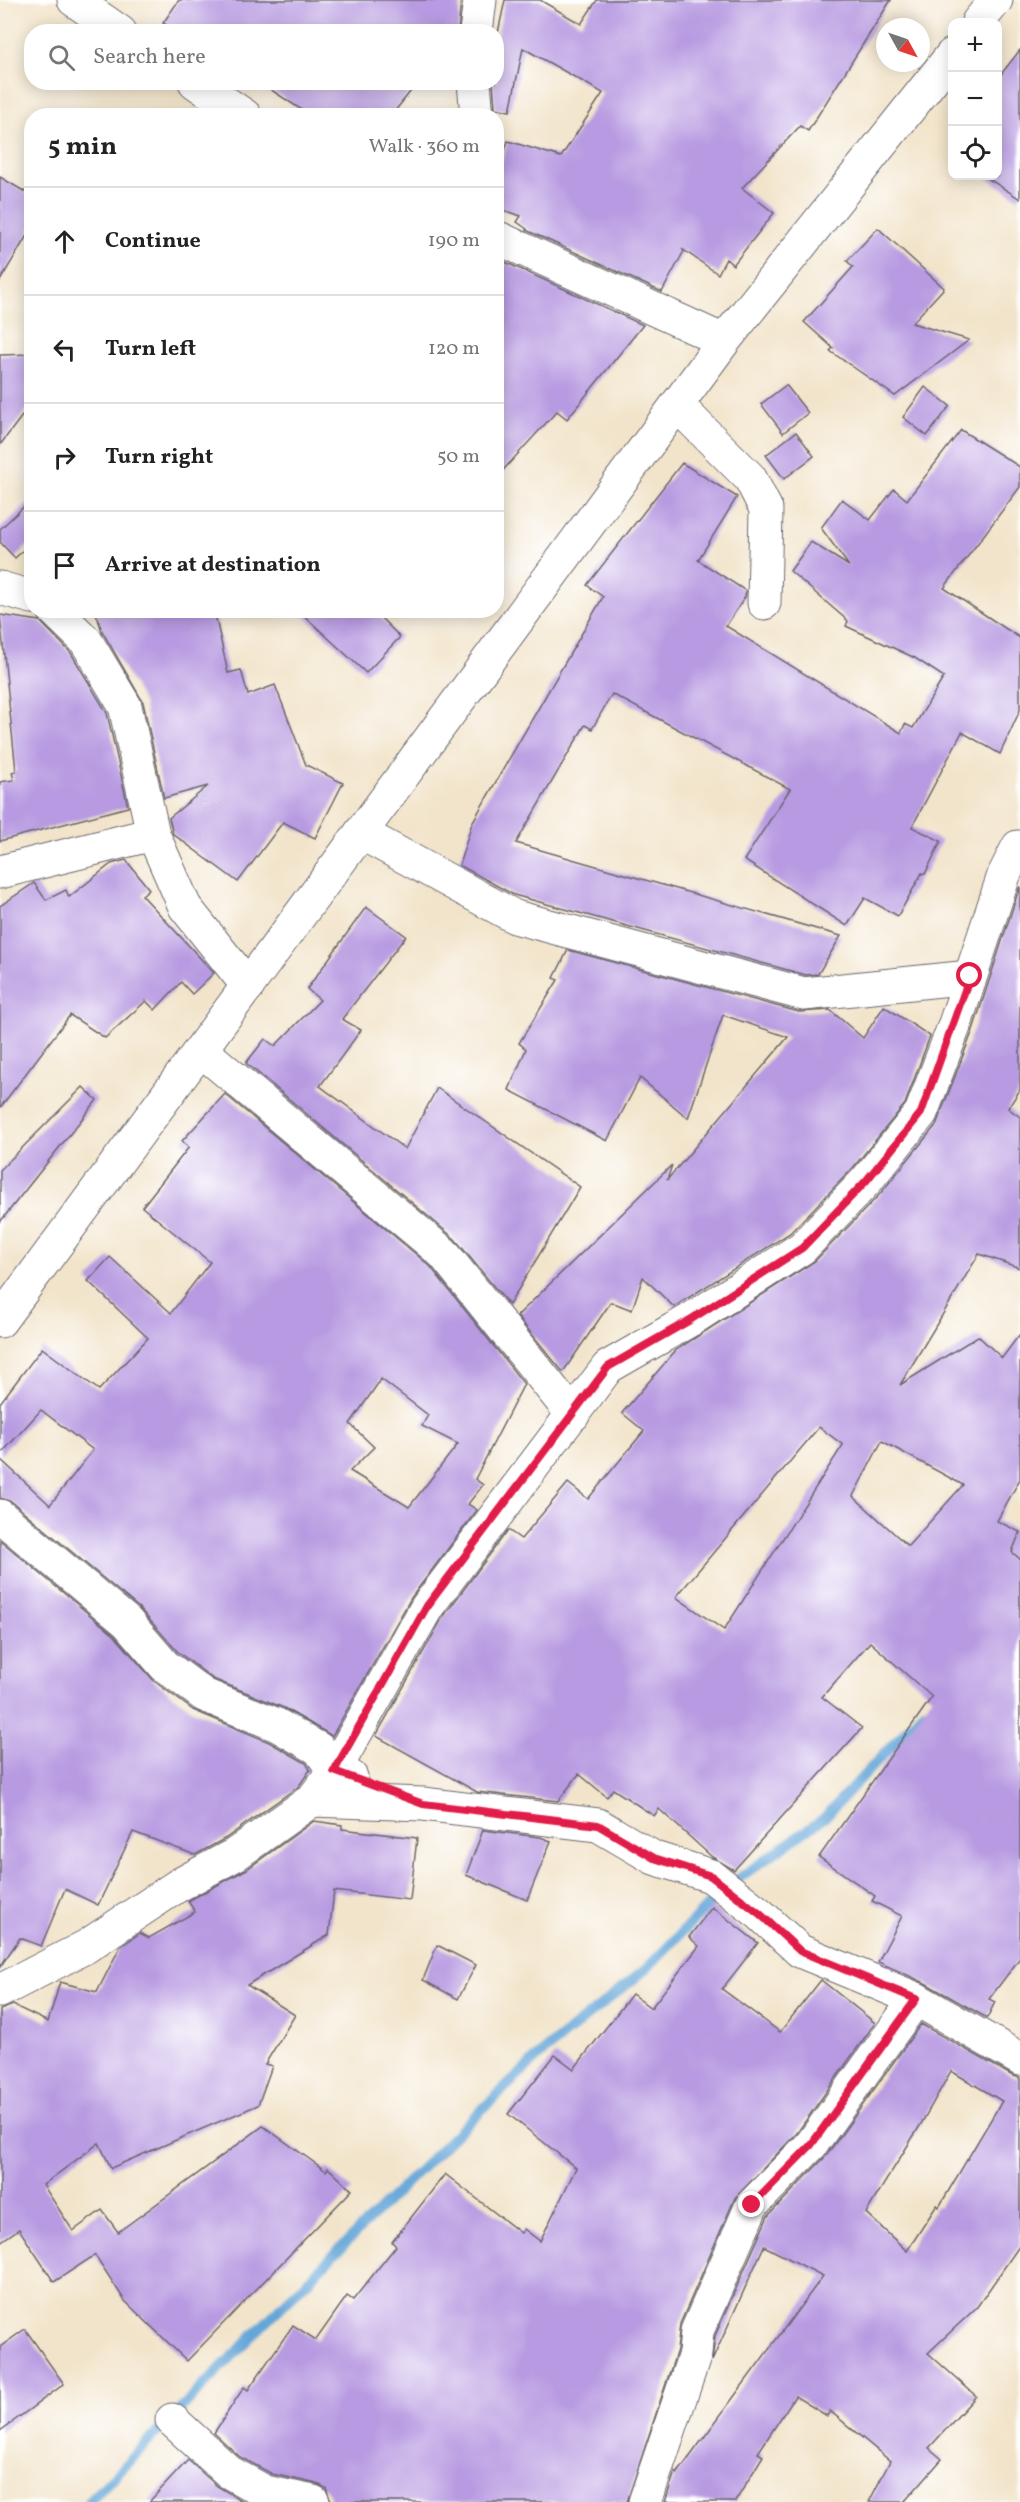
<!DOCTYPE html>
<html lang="en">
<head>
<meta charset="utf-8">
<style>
  :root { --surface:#fff; --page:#f2f2f2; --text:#222; --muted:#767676; --line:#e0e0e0 }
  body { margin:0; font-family:Vollkorn,serif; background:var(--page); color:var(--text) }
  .controls { position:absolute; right:18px; top:18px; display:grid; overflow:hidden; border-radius:12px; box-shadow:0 3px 15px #0003 }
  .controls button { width:54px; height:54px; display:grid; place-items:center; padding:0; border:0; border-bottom:2px solid var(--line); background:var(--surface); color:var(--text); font:30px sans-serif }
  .compass { position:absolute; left:876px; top:18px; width:54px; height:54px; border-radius:50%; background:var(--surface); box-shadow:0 3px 15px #0003; rotate:130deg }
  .stop { position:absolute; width:18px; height:18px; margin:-14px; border:4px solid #e11d48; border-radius:50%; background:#fff }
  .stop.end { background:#e11d48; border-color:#fff; box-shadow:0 2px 6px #0008 }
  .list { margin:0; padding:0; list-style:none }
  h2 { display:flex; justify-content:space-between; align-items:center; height:78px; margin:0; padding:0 24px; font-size:26px }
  h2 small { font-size:20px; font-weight:400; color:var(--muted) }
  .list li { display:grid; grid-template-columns:39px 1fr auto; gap:18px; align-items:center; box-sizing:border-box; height:108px; padding:0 24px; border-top:2px solid var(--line) }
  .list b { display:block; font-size:22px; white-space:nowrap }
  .list em { font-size:20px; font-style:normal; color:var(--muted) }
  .icon { flex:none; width:33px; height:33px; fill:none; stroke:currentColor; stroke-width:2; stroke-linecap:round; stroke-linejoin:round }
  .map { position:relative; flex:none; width:1020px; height:2502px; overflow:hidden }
  .search { position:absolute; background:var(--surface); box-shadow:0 3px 15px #0003; left:24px; top:24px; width:480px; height:66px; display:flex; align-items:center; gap:15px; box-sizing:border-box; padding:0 21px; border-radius:24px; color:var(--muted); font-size:22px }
  .panel { position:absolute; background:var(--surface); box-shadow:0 3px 15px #0003; left:24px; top:108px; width:480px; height:510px; border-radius:24px }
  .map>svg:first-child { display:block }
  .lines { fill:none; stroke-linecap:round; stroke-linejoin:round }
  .stream { stroke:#63a6d8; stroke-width:10 }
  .building { fill:#b79ae1; fill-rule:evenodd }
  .minor-casing { stroke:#6b666d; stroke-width:35 }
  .minor { stroke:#fff; stroke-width:33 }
  .route { stroke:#e11d48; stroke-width:8 }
</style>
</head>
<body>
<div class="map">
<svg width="1020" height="2502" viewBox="0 0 1020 2502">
  <rect width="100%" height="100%" fill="#fff"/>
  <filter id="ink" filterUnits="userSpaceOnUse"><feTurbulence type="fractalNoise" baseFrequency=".0167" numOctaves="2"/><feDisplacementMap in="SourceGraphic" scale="12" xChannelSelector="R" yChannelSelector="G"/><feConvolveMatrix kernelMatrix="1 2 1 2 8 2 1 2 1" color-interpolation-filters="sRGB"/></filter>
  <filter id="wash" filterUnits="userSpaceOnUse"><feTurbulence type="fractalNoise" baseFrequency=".008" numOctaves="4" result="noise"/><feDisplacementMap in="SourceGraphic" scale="24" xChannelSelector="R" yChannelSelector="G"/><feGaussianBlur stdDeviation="1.35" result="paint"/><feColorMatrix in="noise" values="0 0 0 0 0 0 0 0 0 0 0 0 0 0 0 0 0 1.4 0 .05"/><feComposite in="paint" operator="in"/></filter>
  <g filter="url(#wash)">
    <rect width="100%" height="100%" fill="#f2e4ca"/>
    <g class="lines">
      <polyline class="stream" points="89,2502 266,2322 457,2133 541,2054 646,1969 725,1888 824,1818 924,1711"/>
    </g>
    <g id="blocks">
      <g class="building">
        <polygon points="179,0 461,0 458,32 177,32 163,23"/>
        <polygon points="505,0 540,0 581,24 597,0 891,0 808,131 800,126 742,188 774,213 733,265 726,259 718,274 682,249 684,251 662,292 526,230 527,229 517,222 521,216 496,208 496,177 508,141 561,157 603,93 523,48 510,111 495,108 493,82 496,82 496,42"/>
        <polygon points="1020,50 1020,199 984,176 998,176 998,78"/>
        <polygon points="259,82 418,82 391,116 311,116"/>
        <polygon points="0,177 32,196 32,227 0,281"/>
        <polygon points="878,228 944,288 912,323 969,340 895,396 830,351 833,348 804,322 853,267 847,261"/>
        <polygon points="505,262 643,325 567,419 557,411 496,478 496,274"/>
        <polygon points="32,354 32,403 0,445 0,355"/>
        <polygon points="786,385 808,413 783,433 761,404"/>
        <polygon points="925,387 950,406 927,436 903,417"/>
        <polygon points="961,430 1020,467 1020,487 944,588 1020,638 1020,710 1000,754 962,732 912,827 941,841 925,874 922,873 898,916 865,898 847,926 744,860 790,789 612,694 592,729 585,725 516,843 841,936 818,974 806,975 514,895 459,865 472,823 603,597 587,585 682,463 737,497 698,560 746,591 745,597 726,626 901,733 905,724 913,728 944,677 915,658 846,626 848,621 790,571 811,542 849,566 821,528 842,499 870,520 894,489 907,500"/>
        <polygon points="796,432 814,456 784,479 766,455"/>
        <polygon points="32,499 32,542 15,558 0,542 0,529"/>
        <polygon points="95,610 214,610 228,673 241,670 248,695 275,685 306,765 343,783 315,838 283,822 238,882 173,834 169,818 208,786 164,798 143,702 102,631"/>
        <polygon points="298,610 373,610 400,637 366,673"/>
        <polygon points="0,615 40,621 71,653 107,713 128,807 0,841 0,782 14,780 12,772 16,771"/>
        <polygon points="126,860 149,889 142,895 214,973 192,994 181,982 155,1010 146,1001 105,1038 70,1015 0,1108 0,906 34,883 46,900 66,890 69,897 111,864"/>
        <path d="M1020 886V1090L1008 1108 1020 1117V1268L979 1254 900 1385 978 1336 1002 1358 1020 1334V1479L997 1521 1020 1532 1012 1552 1020 1559V1958L989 1999 995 2002 987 2018 925 1983 878 1962 902 1916 872 1901 875 1896 819 1857 932 1697 870 1642 822 1697 862 1728 734 1870 712 1857 659 1809 654 1816 613 1789 607 1797 579 1774 558 1801 477 1792 376 1736 443 1617 508 1530 521 1539 568 1483 588 1499 644 1431 622 1413 676 1350 815 1261 880 1194 936 1125 973 1030ZM819 1427 843 1445 724 1630 676 1597ZM882 1441 963 1485 908 1546 853 1496Z"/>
        <polygon points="366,907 406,936 342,1019 361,1030 320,1086 405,1149 437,1088 580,1187 509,1305 455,1239 246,1063 265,1039 275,1046 320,1000 307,989"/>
        <polygon points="568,950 799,1012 830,1010 863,1038 884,1006 930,1036 905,1104 852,1169 790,1233 674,1307 643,1277 632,1310 611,1302 563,1372 517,1316 672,1165 667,1180 788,1037 723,1015 688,1118 640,1078 607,1141 509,1090 526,1049 519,1043 558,980 554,978"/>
        <polygon points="83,1087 97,1100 0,1222 0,1170"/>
        <path d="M225 1094 430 1266 524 1384 475 1479 483 1485 468 1504 477 1510 411 1598 332 1736 284 1708 213 1679 178 1652 139 1608 12 1502 0 1498V1459L50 1505 93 1450 41 1410 0 1455V1403L42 1348 99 1390 148 1338 88 1281 110 1257 171 1313 210 1262 142 1207 189 1147 182 1141ZM381 1379 428 1415 422 1426 458 1444 409 1507 350 1471 374 1447 350 1424Z"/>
        <polygon points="0,1540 114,1635 154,1681 193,1710 269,1742 306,1763 310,1770 299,1786 226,1838 195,1855 133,1832 98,1905 65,1889 41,1946 20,1938 0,1967"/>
        <polygon points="314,1821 342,1825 342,1829 417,1838 410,1900 334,1891 329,1935 247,1985 295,2015 265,2064 272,2066 258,2105 111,2168 99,2143 43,2185 73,2231 102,2210 118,2232 263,2126 326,2171 328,2168 352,2190 187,2361 125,2301 95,2255 54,2282 19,2229 0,2242 0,2010 13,2005 48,2022 60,1982 97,1992 120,1947 140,1933 149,1938 195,1912 188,1901 247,1869"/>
        <polygon points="483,1830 540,1837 551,1841 527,1900 466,1875"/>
        <polygon points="712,1907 758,1943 722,1989 780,2032 821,1980 875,2023 797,2133 735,2198 680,2324 677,2350 627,2502 331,2502 326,2488 317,2484 272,2474 240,2457 214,2433 244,2387 248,2390 293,2325 316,2340 347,2296 353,2300 396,2246 392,2242 445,2174 521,2233 524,2229 540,2241 576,2168 508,2114 555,2055 574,2069 632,1994 651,2008 699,1946 689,1937"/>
        <polygon points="437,1945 476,1965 458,1999 423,1980"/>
        <path d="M921 2024 1011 2075 1020 2078V2245L977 2307 928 2353 976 2396 929 2448 942 2459 904 2502H869L890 2461 830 2411 827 2416 795 2396 758 2453 763 2456 735 2502H665L675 2472 677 2474 823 2276 764 2246 712 2361 715 2336 768 2216 826 2156ZM951 2071 1002 2101 939 2207 937 2205 907 2251 866 2213 921 2124Z"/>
        <polygon points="25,2329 64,2384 0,2431 0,2347"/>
        <polygon points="188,2460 217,2486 244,2502 149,2502"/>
      </g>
    </g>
  </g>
  <g filter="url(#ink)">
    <use href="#blocks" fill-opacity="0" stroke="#6b666d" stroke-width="1.5"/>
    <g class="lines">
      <defs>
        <g id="minor">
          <polyline points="74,0 120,32"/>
          <polyline points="978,22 996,0"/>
          <polyline points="476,32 480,0"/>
          <polyline points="195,82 245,116"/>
          <polyline points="474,82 477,116"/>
          <polyline points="496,237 724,341"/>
          <polyline points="677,405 750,478 766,509 764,603"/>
          <polyline points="0,588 32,597"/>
          <polyline points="54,610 86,641 125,706 153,834 185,907 248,986"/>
          <polyline points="361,833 515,917 804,994 970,977"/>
          <polyline points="0,872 153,834"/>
          <polyline points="201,1050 443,1253 573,1415"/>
          <polyline points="0,1321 724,341 952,55"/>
          <polyline points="0,1516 127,1622 165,1666 204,1695 277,1725 319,1749 334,1771 351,1777"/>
          <polyline points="312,1800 423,1804 598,1825 654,1858 711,1876 760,1914 800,1951 916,1999 1020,2059"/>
          <polyline points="0,1991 87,1946 177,1886 236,1854 312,1800 334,1771 427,1607 608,1367 690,1320 802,1248 866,1181 921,1113 955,1024 1004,875 1018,847 1020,847"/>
          <polyline points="172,2420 229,2472 265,2492 313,2502"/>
          <polyline points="645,2502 695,2354 697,2331 752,2205 811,2145 916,1999"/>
        </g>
      </defs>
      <use href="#minor" class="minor-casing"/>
      <use href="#minor" class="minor"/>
    </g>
  </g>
  <g class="lines" filter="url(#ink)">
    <polyline class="route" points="752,2205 811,2145 916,1999 800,1951 760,1914 711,1876 654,1858 598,1825 423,1804 334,1771 427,1606 608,1367 690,1320 802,1248 866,1181 921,1113 970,976"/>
  </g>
</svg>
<div class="controls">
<button>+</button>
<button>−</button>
<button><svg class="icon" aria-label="locate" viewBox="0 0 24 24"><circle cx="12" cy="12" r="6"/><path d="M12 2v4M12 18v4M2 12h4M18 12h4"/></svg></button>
</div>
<svg class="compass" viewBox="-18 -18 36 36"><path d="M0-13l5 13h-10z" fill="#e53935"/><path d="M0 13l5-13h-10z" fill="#767676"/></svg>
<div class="stop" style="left:970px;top:976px"></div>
<div class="stop end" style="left:752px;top:2205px"></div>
<div class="search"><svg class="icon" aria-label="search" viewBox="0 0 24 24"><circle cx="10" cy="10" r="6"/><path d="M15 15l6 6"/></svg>Search here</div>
<section class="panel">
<h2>5 min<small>Walk · 360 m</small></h2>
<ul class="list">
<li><svg class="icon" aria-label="ahead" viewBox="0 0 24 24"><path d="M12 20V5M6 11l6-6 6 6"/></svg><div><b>Continue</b></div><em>190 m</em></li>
<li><svg class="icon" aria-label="left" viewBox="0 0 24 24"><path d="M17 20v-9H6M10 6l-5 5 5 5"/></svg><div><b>Turn left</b></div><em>120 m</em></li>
<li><svg class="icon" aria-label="right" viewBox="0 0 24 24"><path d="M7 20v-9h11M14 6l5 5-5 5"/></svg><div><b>Turn right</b></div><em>50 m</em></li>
<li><svg class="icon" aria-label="arrive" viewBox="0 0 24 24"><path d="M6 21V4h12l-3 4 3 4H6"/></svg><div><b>Arrive at destination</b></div></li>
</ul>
</section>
</div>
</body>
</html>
